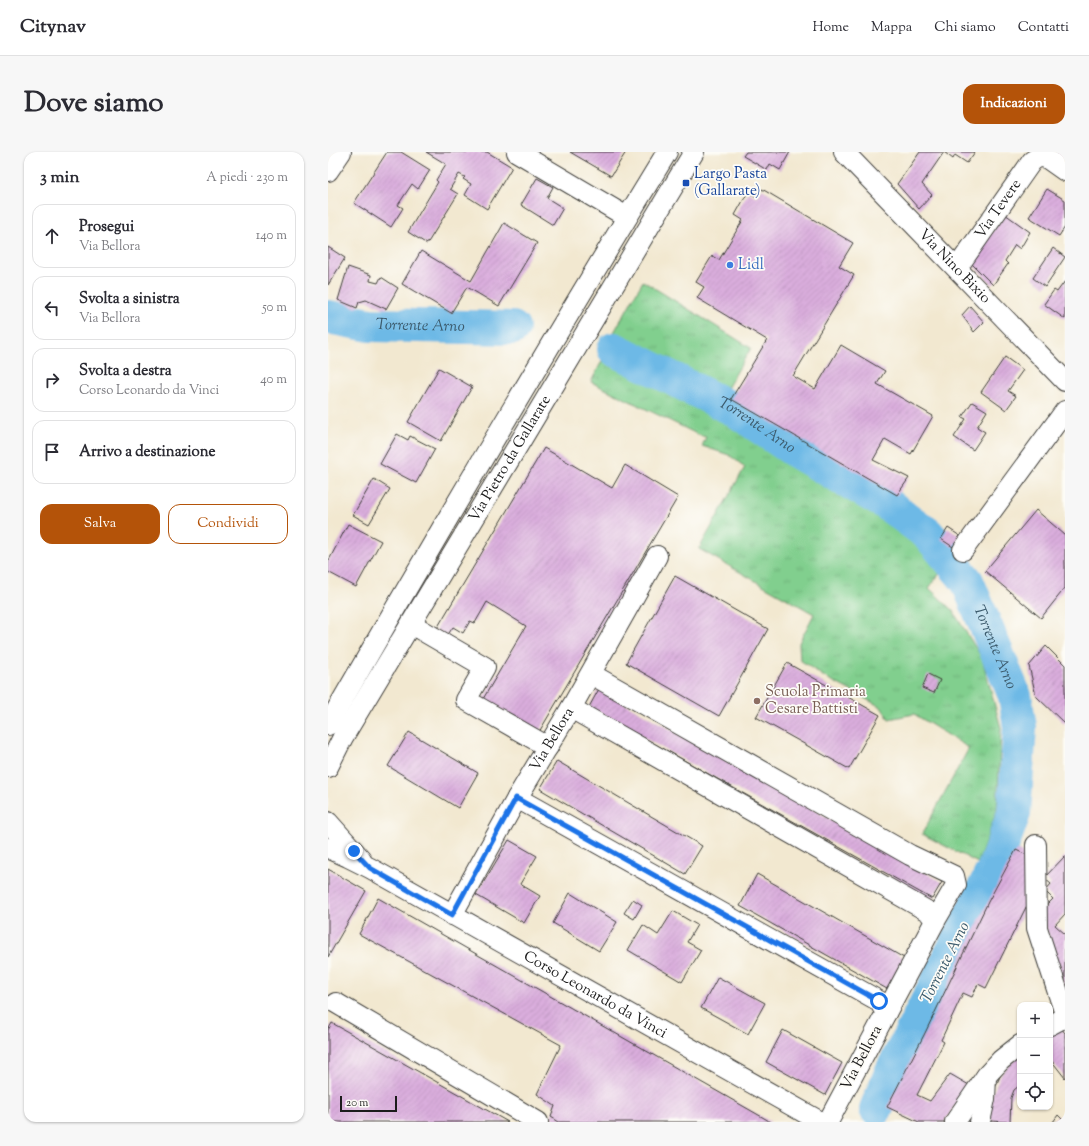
<!DOCTYPE html>
<html lang="it">
<head>
<meta charset="utf-8">
<style>
  :root { --surface:#fff; --page:#f7f7f7; --text:#2b2b33; --muted:#7c7c81; --line:#e1e1e2; --accent:#b45309 }
  body { margin:0; font-family:"Sorts Mill Goudy",serif; background:var(--page); color:var(--text) }
  .controls { position:absolute; right:12px; bottom:12px; display:grid; overflow:hidden; border-radius:8px; box-shadow:0 1px 3px #0004 }
  .controls button { width:36px; height:36px; display:grid; place-items:center; padding:0; border:0; border-bottom:1px solid var(--line); background:var(--surface); color:var(--text); font:20px sans-serif }
  .scale { position:absolute; left:12px; bottom:10px; width:57px; box-sizing:border-box; padding-left:4px; border:2px solid #1c1c1c; border-top:0; font-size:11px; line-height:14px; white-space:nowrap; color:#1c1c1c; -webkit-text-stroke:3px #fdfcf7; paint-order:stroke }
  .stop { position:absolute; width:12px; height:12px; margin:-9px; border:3px solid #1a73e8; border-radius:50%; background:#fff }
  .stop.end { background:#1a73e8; border-color:#fff; box-shadow:0 1px 4px #0008 }
  .list { margin:0; padding:0; list-style:none }
  h2 { display:flex; justify-content:space-between; align-items:center; height:52px; margin:0; padding:0 16px; font-size:17px }
  h2 small { font-size:13px; font-weight:400; color:var(--muted) }
  .list li { display:grid; grid-template-columns:26px 1fr auto; gap:12px; align-items:center; box-sizing:border-box; height:64px; margin:0 8px 8px; padding:0 8px; border:1px solid var(--line); border-radius:12px }
  .list b { display:block; font-size:15px; white-space:nowrap }
  .list p { margin:0; font-size:13px; white-space:nowrap; color:var(--muted) }
  .list em { font-size:13px; font-style:normal; color:var(--muted) }
  .actions { display:flex; gap:8px; padding:12px 16px }
  .actions a { flex:1; padding:9px 0; border:1px solid var(--accent); border-radius:12px; text-align:center; font-size:14px; color:var(--accent) }
  .actions .main { background:var(--accent); color:#fff }
  .icon { flex:none; width:22px; height:22px; fill:none; stroke:currentColor; stroke-width:2; stroke-linecap:round; stroke-linejoin:round }
  .map { position:relative; flex:none; width:737px; height:970px; overflow:hidden; border-radius:12px }
  header { display:flex; align-items:center; gap:24px; box-sizing:border-box; height:56px; padding:0 20px; background:var(--surface); border-bottom:1px solid var(--line) }
  header strong { font-size:19px }
  nav { display:flex; gap:22px; margin-inline-start:auto; font-size:14px }
  .intro { display:flex; align-items:center; justify-content:space-between; box-sizing:border-box; height:96px; padding:0 24px }
  h1 { margin:0; font-size:28px }
  .button { padding:10px 18px; border-radius:12px; background:var(--accent); color:#fff; font-size:14px; font-weight:700 }
  main { display:flex; gap:24px; padding:0 24px }
  aside { flex:1; background:var(--surface); border-radius:12px; box-shadow:0 1px 3px #0004 }
  .map>svg:first-child { display:block }
  .grass { fill:url(#grass-tufts); stroke:#4e7655 }
  .lines { fill:none; stroke-linecap:round; stroke-linejoin:round }
  .river { stroke:#6db9e6; stroke-width:34 }
  .building { fill:url(#building-hatch) }
  .minor-casing { stroke:#3c3b37; stroke-width:22 }
  .minor { stroke:#fff; stroke-width:20 }
  .route { stroke:#1a73e8; stroke-width:5 }
  .transit-dot { fill:#1a4fb4; stroke:#fdfcf7; stroke-width:1.5 }
  .shop-dot { fill:#3f7fe0; stroke:#fdfcf7; stroke-width:1.5 }
  .education-dot { fill:#8d6e63; stroke:#fdfcf7; stroke-width:1.5 }
  .labels { text-anchor:middle; dominant-baseline:central; stroke-width:3.5; stroke-linejoin:round; paint-order:stroke }
  .transit-label { font-size:15px; fill:#164399; stroke:#fdfcf7; text-anchor:start }
  .street-label { font-size:15px; fill:#1c1c1c; stroke:#fdfcf7 }
  .shop-label { font-size:15px; fill:#366cbe; stroke:#fdfcf7; text-anchor:start }
  .education-label { font-size:15px; fill:#785e54; stroke:#fdfcf7; text-anchor:start }
  .water-label { font-size:16px; font-style:italic; fill:#3c5b6d; stroke:#fdfcf7 }
</style>
</head>
<body>
<header>
<strong>Citynav</strong>
<nav><a>Home</a><a>Mappa</a><a>Chi siamo</a><a>Contatti</a></nav>
</header>
<div class="intro"><h1>Dove siamo</h1><a class="button">Indicazioni</a></div>
<main>
<aside>
<h2>3 min<small>A piedi · 230 m</small></h2>
<ul class="list">
<li><svg class="icon" aria-label="ahead" viewBox="0 0 24 24"><path d="M12 20V5M6 11l6-6 6 6"/></svg><div><b>Prosegui</b><p>Via Bellora</p></div><em>140 m</em></li>
<li><svg class="icon" aria-label="left" viewBox="0 0 24 24"><path d="M17 20v-9H6M10 6l-5 5 5 5"/></svg><div><b>Svolta a sinistra</b><p>Via Bellora</p></div><em>50 m</em></li>
<li><svg class="icon" aria-label="right" viewBox="0 0 24 24"><path d="M7 20v-9h11M14 6l5 5-5 5"/></svg><div><b>Svolta a destra</b><p>Corso Leonardo da Vinci</p></div><em>40 m</em></li>
<li><svg class="icon" aria-label="arrive" viewBox="0 0 24 24"><path d="M6 21V4h12l-3 4 3 4H6"/></svg><div><b>Arrivo a destinazione</b></div></li>
</ul>
<div class="actions"><a class="main">Salva</a><a>Condividi</a></div>
</aside>
<div class="map">
<svg width="737" height="970" viewBox="0 0 737 970">
  <defs>
    <pattern id="grass-tufts" width="24" height="20" patternUnits="userSpaceOnUse"><rect width="24" height="20" fill="#81cf8e"/><path d="M3 7l-1-3M5 7V3M7 7l1-3M15 17l-1-3M17 17v-4M19 17l1-3" fill="none" stroke="#6fb17a"/></pattern>
    <pattern id="building-hatch" width="6" height="6" patternUnits="userSpaceOnUse"><rect width="6" height="6" fill="#daaddd"/><path d="M-1 1l2-2M0 6l6-6M5 7l2-2" fill="none" stroke="#ba94bd"/></pattern>
  </defs>
  <rect width="100%" height="100%" fill="#fdfcf7"/>
  <filter id="ink" filterUnits="userSpaceOnUse"><feTurbulence type="fractalNoise" baseFrequency=".025" numOctaves="2"/><feDisplacementMap in="SourceGraphic" scale="8" xChannelSelector="R" yChannelSelector="G"/><feConvolveMatrix kernelMatrix="1 2 1 2 8 2 1 2 1" color-interpolation-filters="sRGB"/></filter>
  <filter id="wash" filterUnits="userSpaceOnUse"><feTurbulence type="fractalNoise" baseFrequency=".012" numOctaves="4" result="noise"/><feDisplacementMap in="SourceGraphic" scale="16" xChannelSelector="R" yChannelSelector="G"/><feGaussianBlur stdDeviation="0.9" result="paint"/><feColorMatrix in="noise" values="0 0 0 0 0 0 0 0 0 0 0 0 0 0 0 0 0 1.4 0 .05"/><feComposite in="paint" operator="in"/></filter>
  <g filter="url(#wash)">
    <rect width="100%" height="100%" fill="#f2e8d0"/>
    <g class="grass">
      <polygon points="315,129 423,196 395,243 285,182"/>
      <polygon points="276,205 390,261 493,329 563,369 615,417 601,436 625,459 654,506 673,576 669,658 650,711 594,682 641,596 586,562 561,567 553,555 495,524 472,508 471,491 486,462 371,397 417,315 401,303 374,294 378,285 373,284 263,230"/>
    </g>
    <g class="lines">
      <g class="river">
        <path id="s1" d="M0 165 42 173 185 176"/>
        <path id="s2" d="M286 197 407 258 464 297 559 352 600 382 639 429 687 544 692 575 686 661 666 716 563 921 548 957"/>
      </g>
    </g>
    <g id="blocks">
      <g class="building">
        <polygon points="59,0 73,0 102,18 90,37 84,32 70,53 75,56 63,75 26,51"/>
        <polygon points="98,0 159,0 184,15 159,57 137,43 143,32 135,27 137,25 131,22 122,37 130,42 99,92 80,80 110,30 108,28 118,12"/>
        <polygon points="242,0 298,0 283,24"/>
        <polygon points="418,0 462,0 452,18 442,12 439,18 415,4"/>
        <polygon points="592,0 647,0 639,11 627,3 625,7 616,0 594,32 604,43 591,57 569,32"/>
        <polygon points="727,0 737,0 737,7"/>
        <polygon points="209,26 225,35 219,46 235,56 225,73 193,53"/>
        <polygon points="434,37 525,91 511,114 526,123 465,224 487,237 513,193 557,219 549,232 605,264 583,302 557,287 545,308 581,326 569,343 403,247 439,188 369,146 376,135 368,130 384,104 391,108 415,68 407,63 420,40 429,45"/>
        <polygon points="719,37 737,48 737,75 731,84 701,65"/>
        <polygon points="677,62 702,80 692,97 687,93 677,109 680,112 665,133 644,112 645,106"/>
        <polygon points="176,71 209,91 171,154 139,135 123,161 74,132 93,99 143,129"/>
        <polygon points="0,95 17,106 0,133"/>
        <polygon points="725,96 737,105 717,135 705,126"/>
        <polygon points="20,115 43,123 42,129 50,131 53,125 70,136 58,157 38,148 31,150 29,156 10,148"/>
        <polygon points="737,129 737,167 716,152 726,138 729,140"/>
        <polygon points="642,154 656,170 646,180 634,163"/>
        <polygon points="677,205 695,218 680,239 688,244 678,258 653,240"/>
        <polygon points="111,216 144,235 113,289 80,270"/>
        <polygon points="644,250 659,259 649,275 657,280 645,298 626,285 638,267 634,265"/>
        <polygon points="69,282 80,288 82,284 107,297 88,331 52,312"/>
        <polygon points="216,296 284,336 297,313 350,345 211,580 155,547 198,474 159,450 147,471 142,469 135,481 125,475 119,484 108,478"/>
        <polygon points="46,327 62,337 41,372 25,363"/>
        <polygon points="708,358 737,383 737,436 713,466 657,419"/>
        <polygon points="20,372 53,389 28,435 0,420 0,410"/>
        <polygon points="620,376 632,384 625,395 613,387"/>
        <polygon points="347,424 440,477 391,564 298,511"/>
        <polygon points="718,494 737,513 737,572 708,544 701,514"/>
        <polygon points="459,511 552,563 521,617 428,565"/>
        <polygon points="600,522 612,528 606,541 594,536"/>
        <polygon points="271,537 614,730 604,747 261,555"/>
        <polygon points="81,580 150,621 130,656 60,614"/>
        <polygon points="229,609 374,694 357,722 212,637"/>
        <polygon points="181,688 209,704 192,732 212,744 196,771 148,743"/>
        <polygon points="688,698 701,704 704,743 658,836 650,832 644,845 635,841 613,888 616,890 589,943 602,949 622,922 641,933 616,970 591,970 559,955 597,881 660,750"/>
        <polygon points="737,704 737,762 727,773 737,782 737,838 713,759 725,747 717,739 723,732 716,726"/>
        <polygon points="0,717 38,739 0,805"/>
        <polygon points="429,722 576,806 559,837 412,754"/>
        <polygon points="242,741 289,770 271,799 225,771"/>
        <polygon points="50,746 443,970 231,970 223,965 227,954 209,942 233,893 31,782"/>
        <polygon points="305,747 314,753 306,767 296,761"/>
        <polygon points="345,759 369,773 359,790 373,798 354,830 300,798 315,773 330,783"/>
        <polygon points="390,825 437,851 420,882 373,856"/>
        <polygon points="4,871 180,970 0,970 0,878"/>
        <polygon points="730,872 737,881 737,926 723,908 722,909 722,878"/>
        <polygon points="455,878 514,911 497,943 438,910"/>
        <polygon points="692,902 692,933 686,938 683,946 682,970 662,969 664,943 673,922"/>
        <polygon points="730,963 737,970 725,970"/>
      </g>
    </g>
  </g>
  <g filter="url(#ink)">
    <use href="#blocks" fill-opacity="0" stroke="#3c3b37" stroke-width="1"/>
    <g class="lines">
      <defs>
        <g id="minor">
          <polyline points="189,0 299,65"/>
          <path id="s3" d="M516 0 737 229"/>
          <polyline points="0,19 13,0"/>
          <path id="s4" d="M629 116 704 9 712 4 720 7 737 19"/>
          <polyline points="635,398 737,259"/>
          <polyline points="83,472 157,515 138,548 220,595"/>
          <polyline points="263,522 582,703 626,724 628,733 607,769"/>
          <polyline points="243,556 601,760 607,769 558,861"/>
          <path d="M0 573C110 381 223 190 339 0"/>
          <path id="s5" d="M0 615 15 585 366 0"/>
          <polyline points="189,646 551,849 558,861 500,970"/>
          <polyline points="0,670 33,707"/>
          <polyline points="708,693 709,776 737,862"/>
          <path id="s6" d="M0 696 20 705 42 716 493 970"/>
          <path id="s7" d="M124 763 189 646 243 556 329 404"/>
          <polyline points="8,851 210,970"/>
          <polyline points="722,873 737,865"/>
          <polyline points="627,970 659,923 673,908 692,893"/>
          <polyline points="652,970 657,947 658,925"/>
        </g>
      </defs>
      <use href="#minor" class="minor-casing"/>
      <use href="#minor" class="minor"/>
    </g>
  </g>
  <g class="lines" filter="url(#ink)">
    <polyline class="route" points="26,699 42,716 124,763 188,646 551,849"/>
  </g>
  <rect class="transit-dot" x="354" y="27" width="8" height="8" rx="2"/>
  <circle class="shop-dot" cx="402" cy="113" r="4"/>
  <circle class="education-dot" cx="429" cy="549" r="4"/>
  <g class="labels">
    <g class="transit-label">
      <text x="366" y="22">Largo Pasta<tspan x="366" dy="17">(Gallarate)</tspan></text>
    </g>
    <g class="street-label">
      <text stroke="none"><textPath href="#s4" startOffset="72">Via Tevere</textPath></text>
      <text stroke="none"><textPath href="#s3" startOffset="159">Via Nino Bixio</textPath></text>
      <text stroke="none"><textPath href="#s5" startOffset="358">Via Pietro da Gallarate</textPath></text>
      <text stroke="none"><textPath href="#s7" startOffset="202">Via Bellora</textPath></text>
      <text stroke="none"><textPath href="#s6" startOffset="305">Corso Leonardo da Vinci</textPath></text>
      <text transform="translate(534 906) rotate(-62)">Via Bellora</text>
    </g>
    <g class="shop-label">
      <text x="410" y="113">Lidl</text>
    </g>
    <g class="education-label">
      <text x="437" y="540">Scuola Primaria<tspan x="437" dy="17">Cesare Battisti</tspan></text>
    </g>
    <g class="water-label">
      <text stroke="none"><textPath href="#s1" startOffset="93">Torrente Arno</textPath></text>
      <text stroke="none"><textPath href="#s2" startOffset="162">Torrente Arno</textPath></text>
      <text stroke="none"><textPath href="#s2" startOffset="498">Torrente Arno</textPath></text>
      <text transform="translate(618 811) rotate(-63)">Torrente Arno</text>
    </g>
  </g>
</svg>
<div class="controls">
<button>+</button>
<button>−</button>
<button><svg class="icon" aria-label="locate" viewBox="0 0 24 24"><circle cx="12" cy="12" r="6"/><path d="M12 2v4M12 18v4M2 12h4M18 12h4"/></svg></button>
</div>
<div class="scale">20 m</div>
<div class="stop" style="left:551px;top:849px"></div>
<div class="stop end" style="left:26px;top:699px"></div>
</div>
</main>
</body>
</html>
